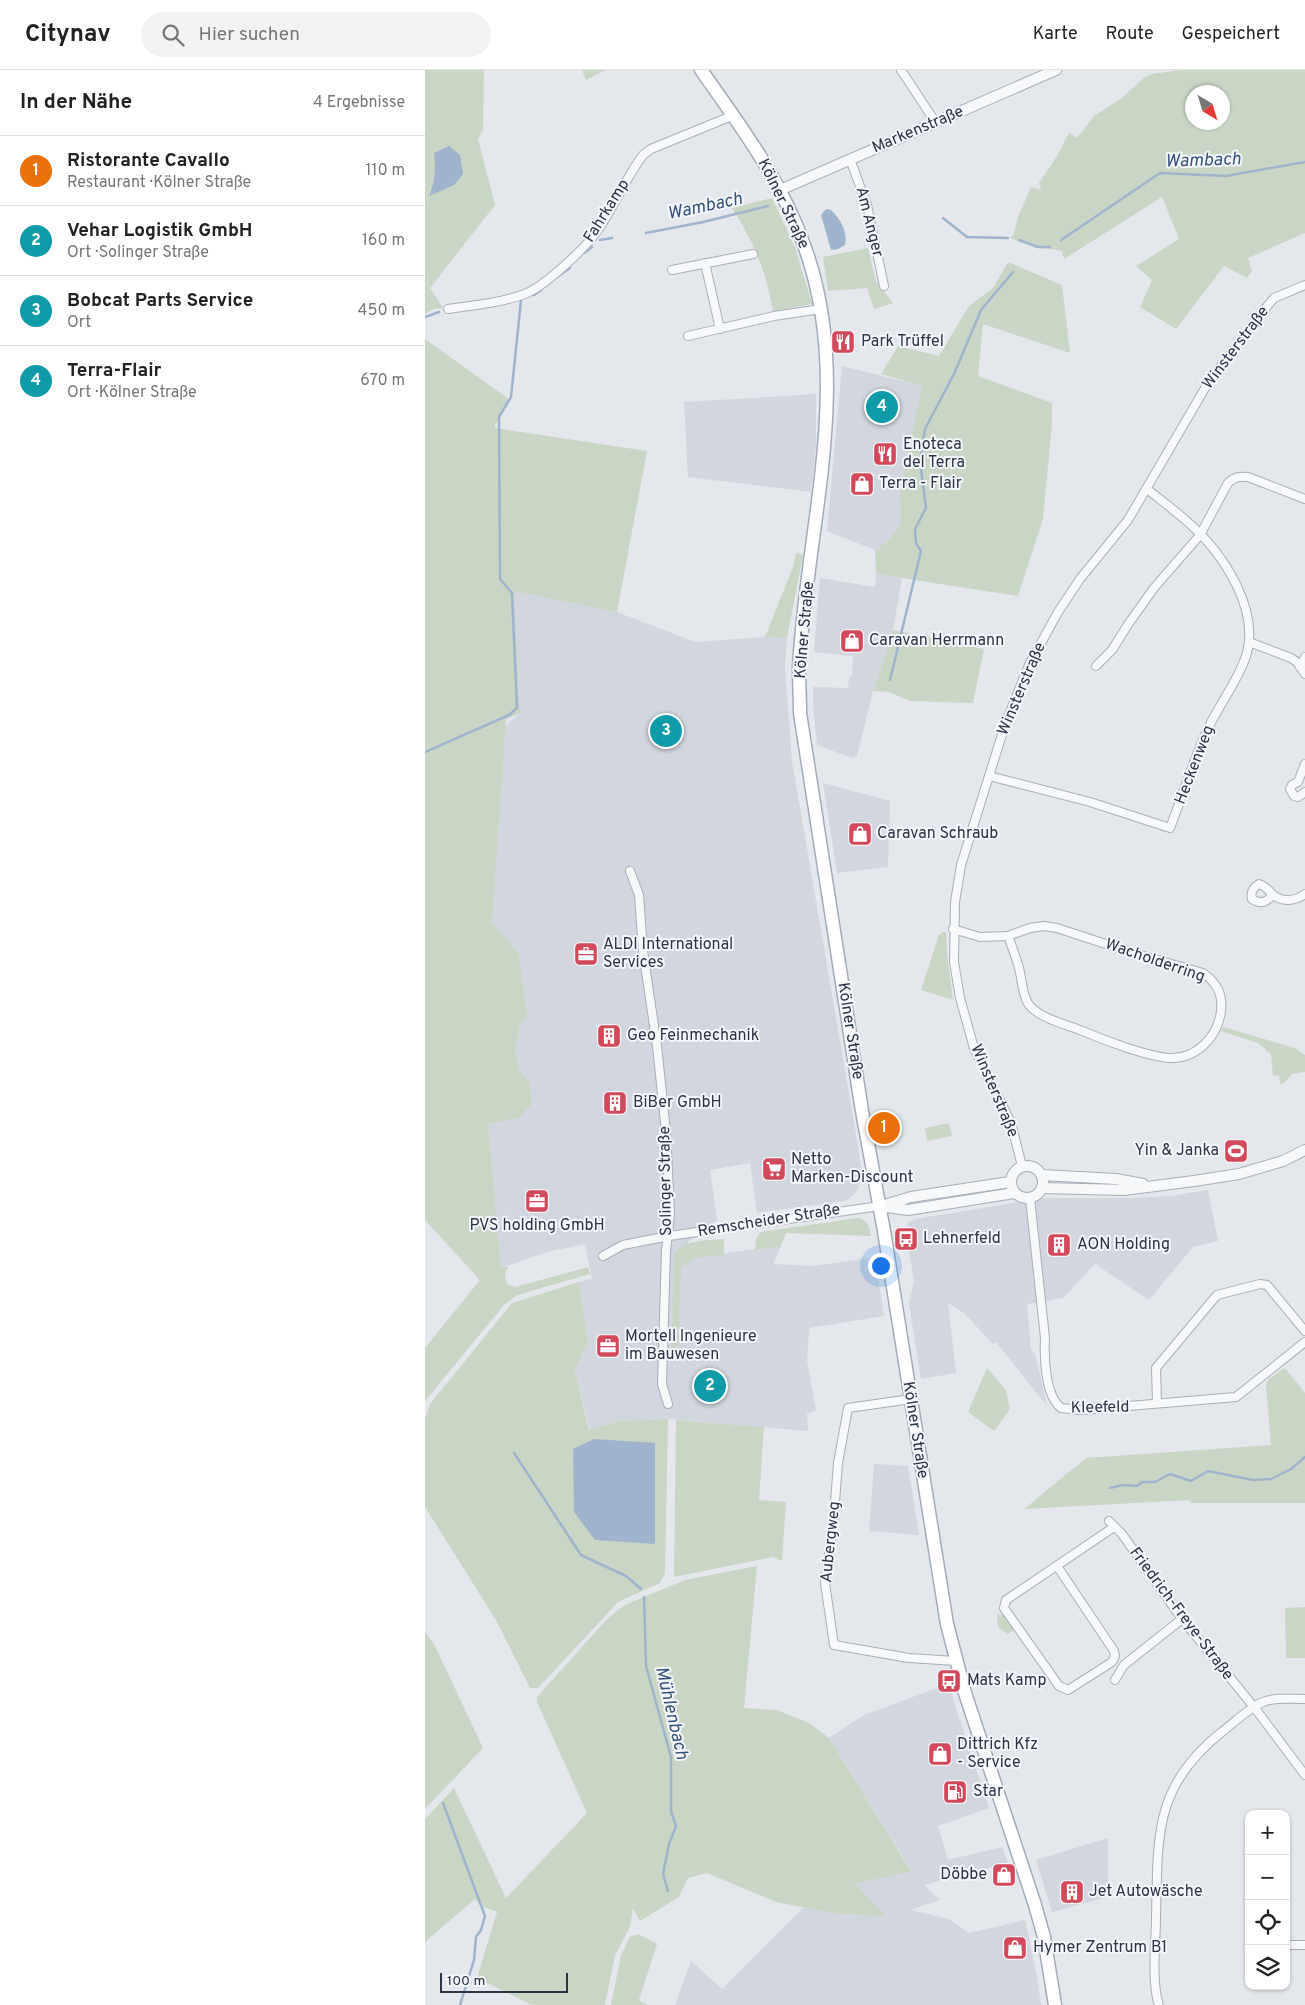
<!DOCTYPE html>
<html lang="de">
<head>
<meta charset="utf-8">
<style>
  :root { --surface:#fff; --page:#f2f2f2; --text:#222; --muted:#767676; --line:#e0e0e0; --accent:#2563eb }
  body { margin:0; font-family:Overpass,sans-serif; background:var(--page); color:var(--text) }
  .controls { position:absolute; right:15px; bottom:15px; display:grid; overflow:hidden; border-radius:10px; box-shadow:0 1px 4px #0004 }
  .controls button { width:45px; height:45px; display:grid; place-items:center; padding:0; border:0; border-bottom:1px solid var(--line); background:var(--surface); color:var(--text); font:25px sans-serif }
  .compass { position:absolute; left:760px; top:15px; width:45px; height:45px; border-radius:50%; background:var(--surface); box-shadow:0 1px 4px #0004; rotate:142deg }
  .scale { position:absolute; left:15px; bottom:12px; width:128px; box-sizing:border-box; padding-left:5px; border:2px solid #2b3445; border-top:0; font-size:14px; line-height:18px; white-space:nowrap; color:#2b3445; -webkit-text-stroke:4px #f4f6f9; paint-order:stroke }
  .you { position:absolute; left:455px; top:1195px; width:18px; height:18px; margin:-12px; border:4px solid #fff; border-radius:50%; background:#1a73e8; box-shadow:0 0 0 8px #1a73e833 }
  .badge { display:grid; place-items:center; width:32px; height:32px; border-radius:50%; background:var(--accent); color:#fff; font-size:16px; font-weight:700 }
  .pin { position:absolute; translate:-50% -50%; border:2px solid #fff; box-shadow:0 1px 5px #0006 }
  .list { margin:0; padding:0; list-style:none }
  h2 { display:flex; justify-content:space-between; align-items:center; height:65px; margin:0; padding:0 20px; font-size:21px }
  h2 small { font-size:16px; font-weight:400; color:var(--muted) }
  .list li { display:grid; grid-template-columns:32px 1fr auto; gap:15px; align-items:center; box-sizing:border-box; height:70px; padding:0 20px; border-top:1px solid var(--line) }
  .list b { display:block; font-size:19px; white-space:nowrap }
  .list p { margin:0; font-size:16px; white-space:nowrap; color:var(--muted) }
  .list em { font-size:16px; font-style:normal; color:var(--muted) }
  .icon { flex:none; width:28px; height:28px; fill:none; stroke:currentColor; stroke-width:2; stroke-linecap:round; stroke-linejoin:round }
  .map { position:relative; flex:none; width:880px; height:1935px; overflow:hidden }
  header { display:flex; align-items:center; gap:30px; box-sizing:border-box; height:70px; padding:0 25px; background:var(--surface); border-bottom:1px solid var(--line) }
  header strong { font-size:24px }
  nav { display:flex; gap:28px; margin-inline-start:auto; font-size:18px }
  .search { width:350px; height:45px; background:var(--page); display:flex; align-items:center; gap:12px; box-sizing:border-box; padding:0 18px; border-radius:28px; color:var(--muted); font-size:19px }
  main { display:flex }
  aside { flex:1; background:var(--surface) }
  .map>svg:first-child { display:block }
  .built { fill:#d2d6de }
  .green { fill:#c9d6c5; fill-rule:evenodd }
  .water { fill:#9fb4cc }
  .lines { fill:none; stroke-linecap:round; stroke-linejoin:round }
  .stream { stroke:#9fb4cc; stroke-width:2.5 }
  .minor-casing { stroke:#a9aeb7; stroke-width:10 }
  .tertiary-casing { stroke:#a9aeb7; stroke-width:12 }
  .primary-casing { stroke:#a3abb8; stroke-width:15 }
  .minor { stroke:#f7f8fa; stroke-width:8 }
  .tertiary { stroke:#f7f8fa; stroke-width:10 }
  .primary { stroke:#fff; stroke-width:12 }
  .labels { text-anchor:middle; dominant-baseline:central; stroke-width:4; stroke-linejoin:round; paint-order:stroke }
  .street-label { font-size:16px; fill:#2b3445; stroke:#f4f6f9 }
  .poi-label { font-size:16px; fill:#2b3445; stroke:#f4f6f9; text-anchor:start }
  .water-label { font-size:18px; font-style:italic; fill:#34527a; stroke:#f4f6f9 }
</style>
</head>
<body>
<header>
<strong>Citynav</strong>
<div class="search"><svg class="icon" aria-label="search" viewBox="0 0 24 24"><circle cx="10" cy="10" r="6"/><path d="M15 15l6 6"/></svg>Hier suchen</div>
<nav><a>Karte</a><a>Route</a><a>Gespeichert</a></nav>
</header>
<main>
<aside>
<h2>In der Nähe<small>4 Ergebnisse</small></h2>
<ul class="list">
<li><span class="badge" style="background:#e8710a">1</span><div><b>Ristorante Cavallo</b><p>Restaurant · Kölner Straße</p></div><em>110 m</em></li>
<li><span class="badge" style="background:#0f9aa8">2</span><div><b>Vehar Logistik GmbH</b><p>Ort · Solinger Straße</p></div><em>160 m</em></li>
<li><span class="badge" style="background:#0f9aa8">3</span><div><b>Bobcat Parts Service</b><p>Ort</p></div><em>450 m</em></li>
<li><span class="badge" style="background:#0f9aa8">4</span><div><b>Terra-Flair</b><p>Ort · Kölner Straße</p></div><em>670 m</em></li>
</ul>
</aside>
<div class="map">
<svg width="880" height="1935" viewBox="0 0 880 1935">
  <rect width="100%" height="100%" fill="#e4e7ec"/>
  <g class="built">
    <polygon points="417,296 498,316 475,424 476,453 464,470 450,480 402,461"/>
    <polygon points="391,324 391,374 386,422 263,407 259,332"/>
    <polygon points="451,504 477,508 468,560 448,621 432,686 427,688 392,675 388,635 388,617 423,618 424,608 427,604 428,586 389,582 395,508 450,517"/>
    <polygon points="88,520 192,542 270,572 340,567 362,568 360,597 367,691 433,1076 436,1099 431,1101 434,1117 429,1125 420,1131 332,1143 325,1093 285,1100 292,1150 263,1172 263,1188 356,1176 348,1194 389,1196 450,1187 459,1246 384,1258 382,1290 391,1340 382,1344 383,1361 243,1349 193,1351 165,1360 150,1300 163,1272 154,1212 167,1209 160,1174 122,1182 76,1198 63,1054 93,1048 105,1013 95,1001 90,980 95,955 93,882 67,853 80,656 94,644"/>
    <polygon points="398,713 465,731 463,797 412,803"/>
    <polygon points="783,1120 793,1171 768,1177 724,1230 670,1194 638,1228 602,1234 606,1279 611,1287 622,1336 571,1272 568,1274 539,1243 523,1233 531,1303 496,1309 484,1234 489,1211 481,1162 483,1153 490,1149 620,1128 706,1128 746,1126"/>
    <polygon points="449,1394 483,1396 494,1465 444,1461"/>
    <polygon points="523,1614 564,1738 513,1756 523,1790 577,1777 583,1793 499,1815 515,1830 485,1840 524,1849 544,1863 600,1850 612,1906 616,1935 250,1935 266,1891 297,1919 379,1837 414,1844 460,1845 430,1814 486,1800 404,1668 439,1645"/>
    <polygon points="683,1768 683,1827 627,1842 611,1790"/>
  </g>
  <g class="green">
    <polygon points="0,0 59,0 58,60 53,69 70,135 5,218 18,238 8,239 0,244"/>
    <polygon points="157,0 180,0 161,10"/>
    <path d="M757 0H880V163L823 188 827 201 822 208 799 196 751 259 715 237 727 210 711 196 754 169 737 127 639 189 637 181 611 177 585 168 589 164 593 147 606 117 616 120 614 113 632 86 644 63 652 68 669 46 697 28 720 7 727 4ZM798 22V52H768V22Z"/>
    <path d="M347 128 370 177 387 234 348 241C341 201 329 172 307 138Z"/>
    <polygon points="443,178 451,211 468,233 449,239 442,218 403,221 398,187"/>
    <polygon points="583,192 637,215 645,283 558,254 553,306 627,333 627,354 618,449 593,526 451,504 450,480 464,470 476,453 475,424 497,316 456,304 473,276 514,286 544,236 568,218"/>
    <path d="M0 269 85 330 70 355V358L222 381 192 542 89 521 95 643 81 649 67 853 93 882 102 947 95 955 90 980 95 1001 105 1013 106 1035 93 1048 63 1054 76 1198 84 1196C79 1203 79 1207 83 1215L90 1217 163 1197 165 1204 92 1225 79 1235 0 1331V1278L55 1210 0 1150Z"/>
    <polygon points="371,483 378,485 362,568 340,567 368,497"/>
    <polygon points="468,560 559,579 548,633 485,631 464,622 448,621"/>
    <polygon points="518,862 521,862 522,884 528,930 496,920 514,865"/>
    <polygon points="798,957 870,978 880,985 880,1002 867,1004 859,1013 855,1014 854,1005 848,1006 846,984 833,973 796,961"/>
    <polygon points="524,1053 527,1066 502,1071 500,1058"/>
    <path d="M433 1148C444 1151 444 1156 446 1166L361 1163 356 1176 330 1180 331 1169 336 1162Z"/>
    <path d="M299 1169V1185C283 1187 265 1185 256 1199L253 1291H246L249 1184C259 1169 282 1171 299 1169Z"/>
    <polygon points="154,1212 163,1272 150,1300 164,1360 193,1351 243,1349 240,1504 235,1513 193,1532 113,1618 105,1618 71,1550 0,1437 0,1349 5,1334 87,1233"/>
    <polygon points="562,1298 581,1320 585,1339 569,1361 543,1342"/>
    <polygon points="860,1298 880,1323 880,1433 766,1433 765,1430 599,1439 661,1388 846,1375 841,1315 844,1309"/>
    <polygon points="251,1350 339,1357 334,1430 361,1432 357,1491 347,1487 249,1507"/>
    <polygon points="332,1496 319,1638 352,1640 384,1653 404,1668 486,1801 430,1814 461,1846 414,1844 351,1832 282,1803 263,1808 254,1827 215,1851 208,1838 205,1857 190,1885 180,1935 107,1935 52,1908 72,1842 56,1836 50,1829 0,1872 0,1749 29,1718 81,1828 162,1743 112,1632 112,1627 183,1548 200,1535 260,1510"/>
    <polygon points="880,1537 880,1588 861,1588 860,1538"/>
    <polygon points="579,1544 590,1559 583,1564 573,1557 572,1545"/>
    <polygon points="0,1561 10,1576 58,1678 0,1739"/>
    <polygon points="213,1864 232,1874 214,1930 223,1935 186,1935 196,1885 205,1867"/>
  </g>
  <g class="water">
    <path d="M24 76 35 85 38 104 29 115 4 126C10 113 11 98 9 83Z"/>
    <path d="M401 139 406 140C415 149 423 161 420 175L413 179 406 180 396 145Z"/>
    <polygon points="169,1369 230,1373 230,1474 170,1470 149,1442 148,1379"/>
  </g>
  <g class="lines">
    <g class="stream">
      <polyline points="518,148 542,167 583,168"/>
      <polyline points="221,163 278,152 343,136"/>
      <polyline points="175,170 187,168"/>
      <polyline points="594,170 613,177 625,177"/>
      <polyline points="636,170 735,103 801,106 880,92"/>
      <polyline points="159,183 167,177"/>
      <polyline points="125,212 145,198"/>
      <polyline points="109,225 116,220"/>
      <polyline points="0,247 14,242"/>
      <polyline points="465,610 496,481 491,473 490,459 501,438 495,392 500,359 529,304 556,240 588,202"/>
      <polyline points="0,682 84,645 92,638 87,523 75,509 74,347 86,327 96,230"/>
      <polyline points="89,1383 156,1485 201,1506 216,1519"/>
      <polyline points="685,1418 697,1415 712,1416 717,1412 730,1412 745,1404 766,1411 783,1401 828,1410 846,1409 866,1399 880,1387"/>
      <polyline points="219,1527 221,1596 246,1687 246,1741 251,1756 244,1774 238,1804 243,1821"/>
      <polyline points="18,1733 60,1846 56,1860 51,1867 49,1890 35,1935"/>
    </g>
    <defs>
      <g id="minor">
        <polyline points="476,0 511,53"/>
        <polyline points="425,89 442,135 459,216"/>
        <polyline points="280,193 295,259"/>
        <polyline points="247,200 328,184"/>
        <path d="M23 239C46 236 81 232 102 223 121 215 164 175 175 157 190 134 201 108 218 85L226 79 309 45"/>
        <polyline points="263,266 349,246 396,239"/>
        <polyline points="824,572 866,588 872,592 880,604"/>
        <path d="M671 596 687 580 704 553 729 518 775 465 803 413C810 407 814 406 823 407L880 429"/>
        <polyline points="875,597 880,587"/>
        <polyline points="880,694 873,712 867,715 865,719 869,726 873,727 880,722"/>
        <path d="M564 706 665 732 745 758C757 727 767 695 780 665 791 639 810 616 820 589 837 542 799 485 766 455 752 442 737 431 722 419"/>
        <polyline points="205,801 214,825 218,881 232,976 241,1062 245,1143 241,1181 237,1314 243,1334"/>
        <path d="M848 825C841 832 837 835 827 829 825 822 828 818 834 814 841 816 842 819 847 824 857 833 870 831 880 824"/>
        <path d="M619 856 632 858 705 882 778 903C792 913 798 924 796 941 793 967 771 989 745 988 723 987 676 969 655 960 639 954 615 948 604 935 597 925 597 909 594 898 591 887 587 877 583 866L605 858Z"/>
        <polyline points="528,859 555,867 583,866"/>
        <polyline points="597,1096 586,1053 549,978 535,928 529,892 530,832 536,795 581,652 604,595 633,542 655,509 703,450 783,313 839,240 849,228 880,215"/>
        <path d="M605 1128 620 1268C619 1288 620 1325 636 1338L656 1340 811 1327 880 1272"/>
        <polyline points="178,1186 198,1175 244,1166 455,1136"/>
        <polyline points="486,1329 423,1338 413,1393 408,1458 400,1513 409,1575 484,1588 531,1591"/>
        <polyline points="732,1333 731,1298 792,1225 835,1214 842,1215 880,1261"/>
        <polyline points="684,1451 697,1464 757,1549 829,1637 880,1705"/>
        <polyline points="632,1496 689,1581 690,1586 687,1592 643,1620 634,1616 579,1538 581,1530 689,1457"/>
        <polyline points="690,1610 699,1595 757,1549"/>
        <polyline points="861,1875 880,1875"/>
        <path d="M734 1935C726 1912 731 1872 731 1848 733 1766 728 1716 798 1661 811 1651 824 1638 838 1632 850 1627 867 1629 880 1629"/>
      </g>
      <g id="tertiary">
        <polyline points="355,120 631,0"/>
        <circle cx="602" cy="1112" r="16"/>
        <polyline points="617,1105 691,1109 718,1114"/>
        <polyline points="617,1118 699,1120 769,1111 814,1104 858,1091 880,1080"/>
        <polyline points="455,1136 483,1140 589,1123"/>
        <polyline points="456,1136 486,1127 585,1112"/>
      </g>
      <path id="primary" d="M276 0C315 55 356 110 379 175 430 313 381 457 374 598 374 613 375 628 375 643L437 1041 459 1161 522 1554 540 1623 610 1835 619 1867 630 1935"/>
    </defs>
    <use href="#minor" class="minor-casing"/>
    <use href="#tertiary" class="tertiary-casing"/>
    <use href="#primary" class="primary-casing"/>
    <use href="#minor" class="minor"/>
    <use href="#tertiary" class="tertiary"/>
    <use href="#primary" class="primary"/>
  </g>
  <defs>
    <symbol id="restaurant-square" viewBox="-11 -11 22 22"><rect x="-9" y="-9" width="18" height="18" rx="4" fill="#d1495b" stroke="#f4f6f9"/><path d="M-5-6h1v4h1v-4h1v4h1v-4h1v5L-1.5 .5V6h-2V.5L-5-1ZM5-6V6H3V1.5H1.5Q1.5-4 5-6Z" fill="#fff"/></symbol>
    <symbol id="shop-square" viewBox="-11 -11 22 22"><rect x="-9" y="-9" width="18" height="18" rx="4" fill="#d1495b" stroke="#f4f6f9"/><path d="M-5-2.5h2.3a2.7 3.5 0 0 1 5.4 0H5L5.5 6h-11ZM-1.5-2.5h3a1.5 2.3 0 0 0-3 0Z" fill="#fff"/></symbol>
    <symbol id="office-square" viewBox="-11 -11 22 22"><rect x="-9" y="-9" width="18" height="18" rx="4" fill="#d1495b" stroke="#f4f6f9"/><path d="M-6-3h4V-5.5h4V-3h4V5H-6ZM-1-4.5V-3h2v-1.5ZM-6 0V1H6V0Z" fill="#fff"/></symbol>
    <symbol id="building-square" viewBox="-11 -11 22 22"><rect x="-9" y="-9" width="18" height="18" rx="4" fill="#d1495b" stroke="#f4f6f9"/><path d="M-4-6H4V6H1V3H-1V6H-4ZM-2.5-4.3h1.7v1.8h-1.7ZM.8-4.3h1.7v1.8H.8ZM-2.5-1h1.7V.8h-1.7ZM.8-1h1.7V.8H.8Z" fill="#fff"/></symbol>
    <symbol id="stadium-square" viewBox="-11 -11 22 22"><rect x="-9" y="-9" width="18" height="18" rx="4" fill="#d1495b" stroke="#f4f6f9"/><path d="M0-5a6.5 5 0 1 0 0 10a6.5 5 0 1 0 0-10ZM-3.5-1.8h7v3.6h-7Z" fill="#fff"/></symbol>
    <symbol id="supermarket-square" viewBox="-11 -11 22 22"><rect x="-9" y="-9" width="18" height="18" rx="4" fill="#d1495b" stroke="#f4f6f9"/><path d="M-6-5.5h2.5l.6 2H6L4.5 2H-2.5L-4.4-4H-6ZM-1.5 3.2a1.3 1.3 0 1 0 .1 0ZM3 3.2a1.3 1.3 0 1 0 .1 0Z" fill="#fff"/></symbol>
    <symbol id="bus-square" viewBox="-11 -11 22 22"><rect x="-9" y="-9" width="18" height="18" rx="4" fill="#d1495b" stroke="#f4f6f9"/><path d="M-5-6H5V4H4V6H2V4H-2V6H-4V4H-5ZM-3.5-4V0h7V-4ZM-3.5 1.2v1.5H-2V1.2ZM2 1.2v1.5H3.5V1.2Z" fill="#fff"/></symbol>
    <symbol id="fuel-square" viewBox="-11 -11 22 22"><rect x="-9" y="-9" width="18" height="18" rx="4" fill="#d1495b" stroke="#f4f6f9"/><path d="M-5.5-6h7V0h2V4h1.3V-2.5L3-4.5l.8-.8L6-3V5H2.5V1h-1V6h-7ZM-4.2-4.7v3.2H.2V-4.7Z" fill="#fff"/></symbol>
  </defs>
  <g fill-rule="evenodd">
    <use href="#restaurant-square" x="404" y="258" width="28" height="28"/>
    <use href="#restaurant-square" x="446" y="370" width="28" height="28"/>
    <use href="#shop-square" x="423" y="400" width="28" height="28"/>
    <use href="#shop-square" x="413" y="557" width="28" height="28"/>
    <use href="#shop-square" x="421" y="750" width="28" height="28"/>
    <use href="#office-square" x="147" y="870" width="28" height="28"/>
    <use href="#building-square" x="170" y="952" width="28" height="28"/>
    <use href="#building-square" x="176" y="1019" width="28" height="28"/>
    <use href="#stadium-square" x="797" y="1067" width="28" height="28"/>
    <use href="#supermarket-square" x="335" y="1085" width="28" height="28"/>
    <use href="#office-square" x="98" y="1117" width="28" height="28"/>
    <use href="#bus-square" x="467" y="1155" width="28" height="28"/>
    <use href="#building-square" x="620" y="1161" width="28" height="28"/>
    <use href="#office-square" x="169" y="1262" width="28" height="28"/>
    <use href="#bus-square" x="510" y="1597" width="28" height="28"/>
    <use href="#shop-square" x="501" y="1670" width="28" height="28"/>
    <use href="#fuel-square" x="516" y="1708" width="28" height="28"/>
    <use href="#shop-square" x="565" y="1791" width="28" height="28"/>
    <use href="#building-square" x="633" y="1808" width="28" height="28"/>
    <use href="#shop-square" x="576" y="1864" width="28" height="28"/>
  </g>
  <g class="labels">
    <g class="street-label">
      <text transform="translate(493 60) rotate(-23)">Markenstraße</text>
      <text transform="translate(358 134) rotate(64)">Kölner Straße</text>
      <text transform="translate(182 141) rotate(-58)">Fahrkamp</text>
      <text transform="translate(444 152) rotate(76)">Am Anger</text>
      <text transform="translate(811 278) rotate(-53)">Winsterstraße</text>
      <text transform="translate(380 560) rotate(-85)">Kölner Straße</text>
      <text transform="translate(597 619) rotate(-67)">Winsterstraße</text>
      <text transform="translate(770 695) rotate(-69)">Heckenweg</text>
      <text transform="translate(730 891) rotate(19)">Wacholderring</text>
      <text transform="translate(425 961) rotate(81)">Kölner Straße</text>
      <text transform="translate(569 1021) rotate(67)">Winsterstraße</text>
      <text transform="translate(241 1111) rotate(-91)">Solinger Straße</text>
      <text transform="translate(344 1151) rotate(-9)">Remscheider Straße</text>
      <text transform="translate(675 1338) rotate(-1)">Kleefeld</text>
      <text transform="translate(490 1360) rotate(81)">Kölner Straße</text>
      <text transform="translate(406 1472) rotate(-84)">Aubergweg</text>
      <text transform="translate(756 1544) rotate(53)">Friedrich-Freye-Straße</text>
    </g>
    <g class="poi-label">
      <text x="436" y="272">Park Trüffel</text>
      <text x="478" y="375">Enoteca<tspan x="478" dy="18">del Terra</tspan></text>
      <text x="454" y="414">Terra - Flair</text>
      <text x="444" y="571">Caravan Herrmann</text>
      <text x="452" y="764">Caravan Schraub</text>
      <text x="178" y="875">ALDI International<tspan x="178" dy="18">Services</tspan></text>
      <text x="202" y="966">Geo Feinmechanik</text>
      <text x="208" y="1033">BiBer GmbH</text>
      <text x="794" y="1081" text-anchor="end">Yin &amp; Janka</text>
      <text x="366" y="1090">Netto<tspan x="366" dy="18">Marken-Discount</tspan></text>
      <text x="112" y="1156" text-anchor="middle">PVS holding GmbH</text>
      <text x="498" y="1169">Lehnerfeld</text>
      <text x="652" y="1175">AON Holding</text>
      <text x="200" y="1267">Mortell Ingenieure<tspan x="200" dy="18">im Bauwesen</tspan></text>
      <text x="542" y="1611">Mats Kamp</text>
      <text x="532" y="1675">Dittrich Kfz<tspan x="532" dy="18">- Service</tspan></text>
      <text x="548" y="1722">Star</text>
      <text x="562" y="1805" text-anchor="end">Döbbe</text>
      <text x="664" y="1822">Jet Autowäsche</text>
      <text x="608" y="1878">Hymer Zentrum B1</text>
    </g>
    <g class="water-label">
      <text transform="translate(778 91) rotate(-2)">Wambach</text>
      <text transform="translate(280 137) rotate(-12)">Wambach</text>
      <text transform="translate(246 1643) rotate(77)">Mühlenbach</text>
    </g>
  </g>
</svg>
<div class="controls">
<button>+</button>
<button>−</button>
<button><svg class="icon" aria-label="locate" viewBox="0 0 24 24"><circle cx="12" cy="12" r="6"/><path d="M12 2v4M12 18v4M2 12h4M18 12h4"/></svg></button>
<button><svg class="icon" aria-label="layers" viewBox="0 0 24 24"><path d="M12 4l9 5-9 5-9-5zM3 14l9 5 9-5"/></svg></button>
</div>
<svg class="compass" viewBox="-18 -18 36 36"><path d="M0-13l5 13h-10z" fill="#e53935"/><path d="M0 13l5-13h-10z" fill="#767676"/></svg>
<div class="scale">100 m</div>
<div class="you"></div>
<div class="pin badge" style="left:459px;top:1058px;background:#e8710a">1</div>
<div class="pin badge" style="left:285px;top:1316px;background:#0f9aa8">2</div>
<div class="pin badge" style="left:241px;top:661px;background:#0f9aa8">3</div>
<div class="pin badge" style="left:457px;top:337px;background:#0f9aa8">4</div>
</div>
</main>
</body>
</html>
